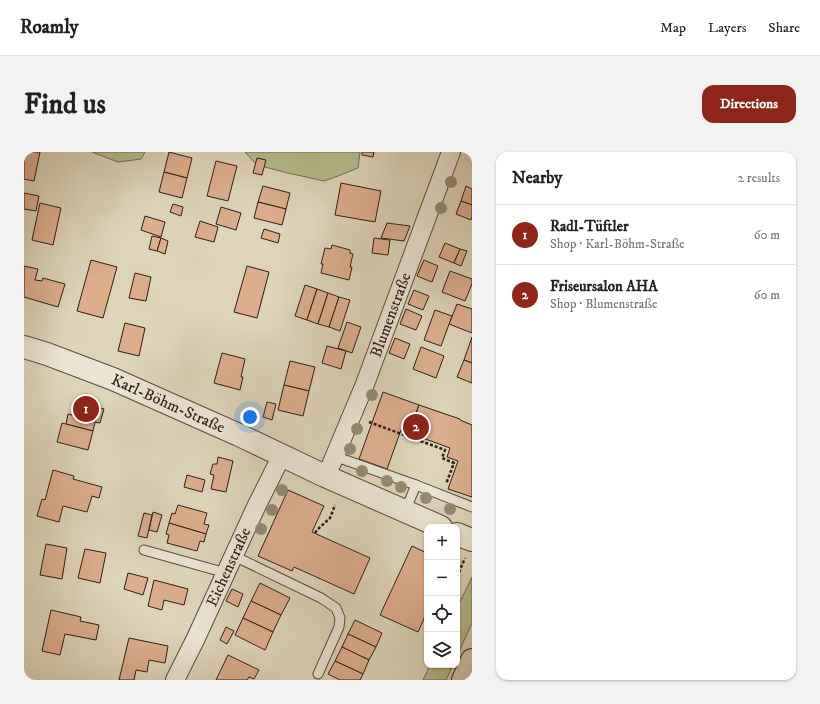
<!DOCTYPE html>
<html lang="en">
<head>
<meta charset="utf-8">
<style>
  :root { --surface:#fff; --page:#f2f2f2; --text:#222; --muted:#767676; --line:#e0e0e0; --accent:#8f2418 }
  body { margin:0; font-family:"IM FELL DW Pica",serif; background:var(--page); color:var(--text) }
  .controls { position:absolute; right:12px; bottom:12px; display:grid; overflow:hidden; border-radius:8px; box-shadow:0 1px 3px #0004 }
  .controls button { width:36px; height:36px; display:grid; place-items:center; padding:0; border:0; border-bottom:1px solid var(--line); background:var(--surface); color:var(--text); font:20px sans-serif }
  .you { position:absolute; left:226px; top:265px; width:14px; height:14px; margin:-10px; border:3px solid #fff; border-radius:50%; background:#1a73e8; box-shadow:0 0 0 6px #1a73e833 }
  .badge { display:grid; place-items:center; width:26px; height:26px; border-radius:50%; background:var(--accent); color:#fff; font-size:13px; font-weight:700 }
  .pin { position:absolute; translate:-50% -50%; border:2px solid #fff; box-shadow:0 1px 4px #0006 }
  .list { margin:0; padding:0; list-style:none }
  h2 { display:flex; justify-content:space-between; align-items:center; height:52px; margin:0; padding:0 16px; font-size:17px }
  h2 small { font-size:13px; font-weight:400; color:var(--muted) }
  .list li { display:grid; grid-template-columns:26px 1fr auto; gap:12px; align-items:center; box-sizing:border-box; height:60px; padding:0 16px; border-top:1px solid var(--line) }
  .list b { display:block; font-size:15px; white-space:nowrap }
  .list p { margin:0; font-size:13px; white-space:nowrap; color:var(--muted) }
  .list em { font-size:13px; font-style:normal; color:var(--muted) }
  .icon { flex:none; width:22px; height:22px; fill:none; stroke:currentColor; stroke-width:2; stroke-linecap:round; stroke-linejoin:round }
  .map { position:relative; flex:none; width:448px; height:528px; overflow:hidden; border-radius:12px }
  header { display:flex; align-items:center; gap:24px; box-sizing:border-box; height:56px; padding:0 20px; background:var(--surface); border-bottom:1px solid var(--line) }
  header strong { font-size:19px }
  nav { display:flex; gap:22px; margin-inline-start:auto; font-size:14px }
  .intro { display:flex; align-items:center; justify-content:space-between; box-sizing:border-box; height:96px; padding:0 24px }
  h1 { margin:0; font-size:28px }
  .button { padding:10px 18px; border-radius:12px; background:var(--accent); color:#fff; font-size:14px; font-weight:700 }
  main { display:flex; gap:24px; padding:0 24px }
  aside { flex:1; background:var(--surface); border-radius:12px; box-shadow:0 1px 3px #0004 }
  .map>svg:first-child { display:block }
  .green { fill:#b5bc8c; stroke:#726c50 }
  .building { fill:#dcae8c; stroke:#2f1c15 }
  .lines { fill:none; stroke-linecap:round; stroke-linejoin:round }
  .service-casing { stroke:#5b4a3e; stroke-width:11 }
  .minor-casing { stroke:#5b4a3e; stroke-width:20 }
  .tertiary-casing { stroke:#5b4a3e; stroke-width:24 }
  .primary-casing { stroke:#2f1c15; stroke-width:24 }
  .path { stroke:#2f1c15; stroke-width:2.5; stroke-dasharray:3 2; stroke-linecap:butt }
  .service { stroke:#eae4d2; stroke-width:9 }
  .minor { stroke:#eae4d2; stroke-width:18 }
  .tertiary { stroke:#eae4d2; stroke-width:22 }
  .primary { stroke:#ded5b9; stroke-width:22 }
  .tree { fill:#948a73 }
  .labels { text-anchor:middle; dominant-baseline:central; stroke-width:3.5; stroke-linejoin:round; paint-order:stroke }
  .street-label { font-size:16px; fill:#2f1c15; stroke:#eae4d2 }
</style>
</head>
<body>
<header>
<strong>Roamly</strong>
<nav><a>Map</a><a>Layers</a><a>Share</a></nav>
</header>
<div class="intro"><h1>Find us</h1><a class="button">Directions</a></div>
<main>
<div class="map">
<svg width="448" height="528" viewBox="0 0 448 528">
  <rect width="100%" height="100%" fill="#ded5b9"/>
  <filter id="stains"><feTurbulence type="fractalNoise" baseFrequency=".005" numOctaves="4"/><feColorMatrix values="0 0 0 0 .2 0 0 0 0 .09 0 0 0 0 .02 0 0 0 .5 -.17"/></filter>
  <radialGradient id="worn" r=".72"><stop offset=".6" stop-color="#630" stop-opacity="0"/><stop offset="1" stop-color="#630" stop-opacity=".3"/></radialGradient>
  <g class="green">
    <polygon points="68,0 121,0 117,7 94,10"/>
    <polygon points="221,0 336,0 334,16 314,24 300,29 264,21 233,13"/>
    <polygon points="448,425 448,471 433,504 433,456"/>
    <polygon points="406,513 429,513 422,528 399,528"/>
  </g>
  <g class="building">
    <polygon points="0,0 16,0 10,29 0,27"/>
    <polygon points="145,0 168,6 163,26 140,20"/>
    <polygon points="338,0 350,0 349,5 338,3"/>
    <polygon points="233,6 242,8 238,23 229,21"/>
    <polygon points="192,9 213,14 204,49 183,44"/>
    <polygon points="140,20 163,26 158,46 135,40"/>
    <polygon points="317,31 357,39 351,70 311,63"/>
    <polygon points="239,34 266,41 262,57 234,50"/>
    <polygon points="442,34 448,37 448,53 437,49"/>
    <polygon points="0,41 15,44 12,59 0,57"/>
    <polygon points="437,49 448,53 448,65 447,68 432,62"/>
    <polygon points="234,50 262,57 258,73 230,66"/>
    <polygon points="16,51 37,56 29,93 8,88"/>
    <polygon points="149,52 159,55 157,64 146,60"/>
    <polygon points="197,55 217,61 212,78 192,72"/>
    <polygon points="121,64 141,70 137,85 117,78"/>
    <polygon points="176,69 194,75 190,90 171,85"/>
    <polygon points="363,71 386,74 380,89 357,86"/>
    <polygon points="240,77 256,82 254,91 237,86"/>
    <polygon points="128,84 137,86 133,99 125,97"/>
    <polygon points="137,86 144,89 141,102 133,99"/>
    <polygon points="350,86 366,88 364,103 348,101"/>
    <polygon points="421,91 436,97 430,111 415,105"/>
    <polygon points="308,93 326,98 326,101 329,102 326,115 328,115 325,128 297,121 299,112 297,112 301,96 307,97"/>
    <polygon points="436,97 443,99 437,114 430,111"/>
    <polygon points="67,108 93,115 79,166 53,159"/>
    <polygon points="400,108 414,114 408,130 393,124"/>
    <polygon points="0,114 14,117 11,128 18,129 19,126 41,132 34,155 0,145"/>
    <polygon points="223,114 245,120 233,166 210,160"/>
    <polygon points="426,119 448,127 448,132 441,149 418,140"/>
    <polygon points="111,121 127,125 122,149 105,146"/>
    <polygon points="281,133 293,137 283,168 271,164"/>
    <polygon points="293,137 304,141 294,172 283,168"/>
    <polygon points="390,138 405,144 399,158 384,152"/>
    <polygon points="304,141 315,145 305,175 294,172"/>
    <polygon points="315,145 326,148 316,179 305,175"/>
    <polygon points="433,152 448,157 448,181 425,172"/>
    <polygon points="382,157 398,164 392,178 376,172"/>
    <polygon points="411,158 428,164 417,194 400,188"/>
    <polygon points="323,170 337,175 328,201 314,196"/>
    <polygon points="101,171 121,176 115,204 94,199"/>
    <polygon points="448,185 448,211 440,208"/>
    <polygon points="371,186 386,192 380,207 365,201"/>
    <polygon points="303,194 322,199 317,217 298,211"/>
    <polygon points="397,195 420,204 412,226 389,217"/>
    <polygon points="198,201 221,207 217,225 219,225 216,238 190,231"/>
    <polygon points="440,208 448,211 448,231 433,225"/>
    <polygon points="266,209 291,215 285,239 260,233"/>
    <polygon points="260,233 285,239 279,264 254,258"/>
    <polygon points="359,240 395,253 385,281 377,278 363,317 335,307"/>
    <polygon points="243,250 252,252 248,268 239,265"/>
    <polygon points="59,251 80,257 76,271 71,270 69,279 42,272 44,262 55,265"/>
    <polygon points="395,253 433,266 436,267 436,268 448,273 448,345 424,337 434,309 423,305 426,296 385,281"/>
    <polygon points="38,271 69,279 64,298 33,290"/>
    <polygon points="194,305 209,309 202,340 187,337 190,323 186,322 189,312 193,312"/>
    <polygon points="29,318 50,324 49,327 78,335 75,346 68,344 63,360 39,354 35,370 13,364 18,347 21,348"/>
    <polygon points="163,323 181,328 178,340 160,335"/>
    <polygon points="264,338 300,354 288,380 346,406 330,442 270,415 268,419 234,404"/>
    <polygon points="154,353 183,361 180,372 185,373 182,382 145,371 148,361 151,362"/>
    <polygon points="129,360 138,363 133,380 125,378"/>
    <polygon points="120,361 128,363 123,386 114,384"/>
    <polygon points="145,371 182,382 180,390 176,389 173,399 143,391 145,383 142,382"/>
    <polygon points="22,392 43,396 38,427 16,423"/>
    <polygon points="388,394 403,401 403,460 394,480 356,463"/>
    <polygon points="61,397 82,401 76,431 54,426"/>
    <polygon points="104,421 124,426 119,443 100,437"/>
    <polygon points="130,428 164,437 160,453 140,448 138,458 124,454"/>
    <polygon points="236,431 266,446 257,463 227,449"/>
    <polygon points="208,437 219,442 214,455 202,449"/>
    <polygon points="227,449 257,463 249,480 219,466"/>
    <polygon points="27,458 57,465 56,469 75,473 72,488 41,482 36,503 18,499"/>
    <polygon points="219,466 249,480 241,498 211,483"/>
    <polygon points="331,468 358,481 352,495 324,482"/>
    <polygon points="202,475 210,479 203,492 196,488"/>
    <polygon points="324,482 352,495 345,508 318,495"/>
    <polygon points="105,486 144,494 141,511 125,508 123,520 112,518 110,528 95,528"/>
    <polygon points="318,495 345,508 339,522 311,509"/>
    <polygon points="204,503 235,518 230,527 225,525 223,528 192,528"/>
    <polygon points="311,509 339,522 336,528 316,528 304,522"/>
  </g>
  <g class="lines">
    <defs>
      <g id="service">
        <polyline points="310,304 392,333 448,355"/>
        <polyline points="381,359 392,333"/>
        <polyline points="120,398 202,421"/>
        <polyline points="210,404 297,446 312,456 316,466 315,475 294,522"/>
      </g>
      <g id="minor">
        <path id="s1" d="M301 324 307 313 341 232 427 0"/>
        <path id="s2" d="M151 528 172 486 232 355 258 303"/>
      </g>
      <g id="tertiary">
        <path id="s3" d="M0 195 23 202 89 227 215 283 301 324 417 375"/>
        <polyline points="433,382 448,388"/>
      </g>
      <polyline id="primary" points="439,528 448,508"/>
    </defs>
    <use href="#service" class="service-casing"/>
    <use href="#minor" class="minor-casing"/>
    <use href="#tertiary" class="tertiary-casing"/>
    <use href="#primary" class="primary-casing"/>
    <g class="path">
      <polyline points="345,270 421,298 418,306 430,311 422,332"/>
      <polyline points="291,381 294,377 306,366 311,353"/>
      <polyline points="433,425 441,406"/>
    </g>
    <use href="#service" class="service"/>
    <use href="#minor" class="minor"/>
    <use href="#tertiary" class="tertiary"/>
    <use href="#primary" class="primary"/>
  </g>
  <g class="tree">
    <circle cx="427" cy="30" r="6"/>
    <circle cx="417" cy="56" r="6"/>
    <circle cx="348" cy="243" r="6"/>
    <circle cx="333" cy="277" r="6"/>
    <circle cx="326" cy="297" r="6"/>
    <circle cx="338" cy="319" r="6"/>
    <circle cx="363" cy="329" r="6"/>
    <circle cx="377" cy="335" r="6"/>
    <circle cx="258" cy="338" r="6"/>
    <circle cx="402" cy="346" r="6"/>
    <circle cx="426" cy="357" r="6"/>
    <circle cx="248" cy="358" r="6"/>
    <circle cx="237" cy="377" r="6"/>
  </g>
  <g class="labels">
    <g class="street-label">
      <text stroke="none"><textPath href="#s1" startOffset="174">Blumenstraße</textPath></text>
      <text stroke="none"><textPath href="#s3" startOffset="155">Karl-Böhm-Straße</textPath></text>
      <text stroke="none"><textPath href="#s2" startOffset="125">Eichenstraße</textPath></text>
    </g>
  </g>
  <rect width="100%" height="100%" filter="url(#stains)"/>
  <rect width="100%" height="100%" fill="url(#worn)"/>
</svg>
<div class="controls">
<button>+</button>
<button>−</button>
<button><svg class="icon" aria-label="locate" viewBox="0 0 24 24"><circle cx="12" cy="12" r="6"/><path d="M12 2v4M12 18v4M2 12h4M18 12h4"/></svg></button>
<button><svg class="icon" aria-label="layers" viewBox="0 0 24 24"><path d="M12 4l9 5-9 5-9-5zM3 14l9 5 9-5"/></svg></button>
</div>
<div class="you"></div>
<div class="pin badge" style="left:62px;top:257px">1</div>
<div class="pin badge" style="left:392px;top:275px">2</div>
</div>
<aside>
<h2>Nearby<small>2 results</small></h2>
<ul class="list">
<li><span class="badge">1</span><div><b>Radl-Tüftler</b><p>Shop · Karl-Böhm-Straße</p></div><em>60 m</em></li>
<li><span class="badge">2</span><div><b>Friseursalon AHA</b><p>Shop · Blumenstraße</p></div><em>60 m</em></li>
</ul>
</aside>
</main>
</body>
</html>
